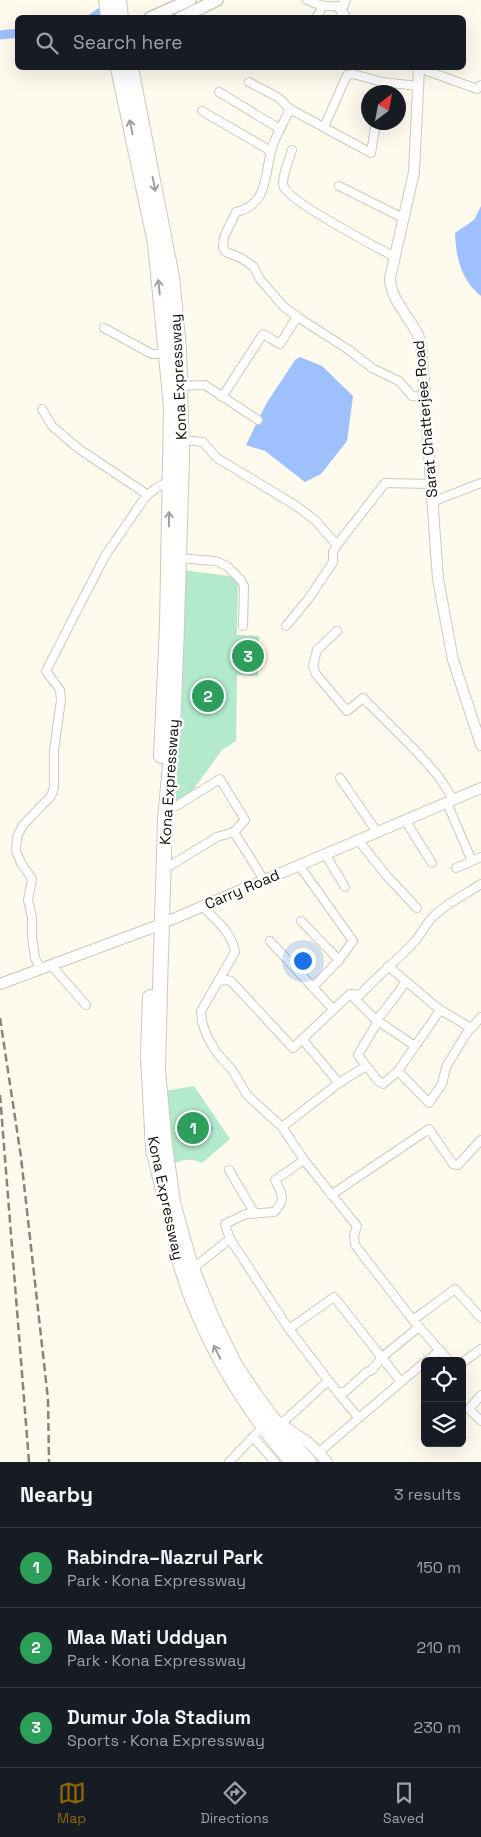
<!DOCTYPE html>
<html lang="en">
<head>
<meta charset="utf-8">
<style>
  :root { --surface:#171b24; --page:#20242c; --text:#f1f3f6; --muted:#9ea1a6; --line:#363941; --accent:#8c6606 }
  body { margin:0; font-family:"Space Grotesk",sans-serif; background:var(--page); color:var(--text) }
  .controls { position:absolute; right:15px; bottom:15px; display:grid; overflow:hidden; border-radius:8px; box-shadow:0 5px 20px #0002 }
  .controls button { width:45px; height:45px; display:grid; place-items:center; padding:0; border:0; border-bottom:1px solid var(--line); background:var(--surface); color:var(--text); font:25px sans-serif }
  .compass { position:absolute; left:361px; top:85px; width:45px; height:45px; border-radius:50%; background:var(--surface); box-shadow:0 5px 20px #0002; rotate:32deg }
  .you { position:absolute; left:302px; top:960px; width:18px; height:18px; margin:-12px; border:4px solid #fff; border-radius:50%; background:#1a73e8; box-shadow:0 0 0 8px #1a73e833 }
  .badge { display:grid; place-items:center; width:32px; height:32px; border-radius:50%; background:var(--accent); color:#fff; font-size:16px; font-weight:700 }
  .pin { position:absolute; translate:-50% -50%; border:2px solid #fff; box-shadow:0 1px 5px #0006 }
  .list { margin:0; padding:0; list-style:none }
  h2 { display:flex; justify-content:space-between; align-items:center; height:65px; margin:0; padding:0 20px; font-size:21px }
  h2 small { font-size:16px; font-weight:400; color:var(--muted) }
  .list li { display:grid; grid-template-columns:32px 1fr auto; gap:15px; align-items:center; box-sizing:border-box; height:80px; padding:0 20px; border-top:1px solid var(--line) }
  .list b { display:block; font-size:19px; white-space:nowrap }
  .list p { margin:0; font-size:16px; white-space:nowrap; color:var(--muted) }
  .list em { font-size:16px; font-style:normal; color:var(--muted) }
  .icon { flex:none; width:28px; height:28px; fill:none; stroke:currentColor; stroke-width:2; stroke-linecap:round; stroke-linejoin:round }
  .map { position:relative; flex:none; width:481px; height:1462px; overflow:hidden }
  .search { position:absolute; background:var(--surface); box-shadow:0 5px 20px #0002; left:15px; right:15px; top:15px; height:55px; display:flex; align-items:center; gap:12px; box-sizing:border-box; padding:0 18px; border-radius:8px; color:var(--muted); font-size:19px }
  .sheet { height:305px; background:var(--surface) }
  nav { display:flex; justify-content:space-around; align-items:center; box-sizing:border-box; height:70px; border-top:1px solid var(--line); background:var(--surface); font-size:14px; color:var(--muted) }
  nav a { display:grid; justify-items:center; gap:2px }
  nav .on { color:var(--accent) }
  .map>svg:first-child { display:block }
  .green { fill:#b2eacb }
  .water { fill:#9ec1fd }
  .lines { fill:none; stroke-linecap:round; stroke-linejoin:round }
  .canal { stroke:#9ec1fd; stroke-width:9 }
  .street-casing { stroke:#cec9ba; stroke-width:10 }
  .secondary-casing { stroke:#cec9ba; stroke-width:12 }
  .primary-casing { stroke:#cec9ba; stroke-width:14 }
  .highway-casing { stroke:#cec9ba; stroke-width:16 }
  .street { stroke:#fff; stroke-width:8 }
  .secondary { stroke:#fff; stroke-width:10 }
  .primary { stroke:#fff; stroke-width:11 }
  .highway { stroke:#fff; stroke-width:14 }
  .rail { stroke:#87847b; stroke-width:2.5; stroke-dasharray:8 4; stroke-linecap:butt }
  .oneway { stroke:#a09f9d }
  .labels { text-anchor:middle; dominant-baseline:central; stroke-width:5; stroke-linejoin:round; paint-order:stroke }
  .street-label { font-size:15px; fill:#110f0a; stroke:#fff }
</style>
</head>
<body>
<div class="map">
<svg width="481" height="1462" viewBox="0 0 481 1462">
  <rect width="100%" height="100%" fill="#fefaed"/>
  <g class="green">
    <polygon points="182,570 238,577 237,635 259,636 258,676 237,675 236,741 222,750 187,798 167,808 183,652"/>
    <path d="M194 1086 230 1139 202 1163C188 1157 181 1160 168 1167L165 1091Z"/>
  </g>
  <g class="water">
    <path d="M481 206V296C461 280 456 258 455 233L474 220Z"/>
    <polygon points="300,357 322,366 353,396 347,441 321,474 305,482 265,451 246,445 266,404 295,360"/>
    <polygon points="203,1115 213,1127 213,1130 195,1146 191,1145 186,1123"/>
  </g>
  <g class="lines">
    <g class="canal">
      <polyline points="92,18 110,6"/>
      <polyline points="0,35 18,33"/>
    </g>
    <defs>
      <g id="street">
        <path d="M307 0C319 6 328 7 341 6"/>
        <polyline points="316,18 323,6"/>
        <polyline points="419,68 477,89 481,85"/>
        <polyline points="249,82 279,98 290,109 371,153 376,122"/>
        <polyline points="219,92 280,129"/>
        <polyline points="381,92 382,82 418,86"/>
        <path d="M290 109C284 122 276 135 272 148 264 174 269 205 236 212L224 237 223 248 226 252 241 258 253 266 260 279 283 306 299 318 349 350 372 368 399 381 412 396 426 397"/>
        <polyline points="202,111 271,151"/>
        <polyline points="324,127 347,75 353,74 382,82"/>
        <path d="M292 150C290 158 280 180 284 187 290 202 376 247 395 257"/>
        <polyline points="339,186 403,218"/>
        <polyline points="104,328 152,354 166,354"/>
        <polyline points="180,386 205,385 258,420"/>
        <polyline points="222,397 263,334 280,344 297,317"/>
        <polyline points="42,409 52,426 79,449 148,495"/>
        <polyline points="182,440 203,442 217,458 295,505 315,520 337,545"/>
        <polyline points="432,502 481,483"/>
        <polyline points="179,558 215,561 227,566 241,580 244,586 243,626"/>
        <polyline points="286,626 309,598 333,562 333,552 337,545 385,483 431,484"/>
        <polyline points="337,631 317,650 313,666 316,674 347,711 363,698 418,753 438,776 454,800"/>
        <polyline points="340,778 377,832"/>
        <polyline points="447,803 472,861 481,857"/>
        <polyline points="166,810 178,805 220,779 245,820 234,832 264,880"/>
        <polyline points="405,820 432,863"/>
        <polyline points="358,840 386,875 417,908"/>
        <polyline points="325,854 345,887"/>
        <polyline points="299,865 353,941 339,960"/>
        <polyline points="456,868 472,861"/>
        <polyline points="163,870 217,837 234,832"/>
        <path d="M202 906C216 920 232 933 235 952L201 1011 202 1022 207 1036 216 1052 232 1070 247 1095 282 1127 304 1160 357 1226 354 1235 355 1245 413 1320 449 1361"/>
        <polyline points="301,921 339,960 313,987"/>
        <polyline points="270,941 333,1009"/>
        <polyline points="51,965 86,1005"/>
        <polyline points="388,966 439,1009"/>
        <polyline points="41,969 35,958 32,936 32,917 28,900 32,879 21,863 16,851 17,837 23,825 51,796 54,788 54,750 61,700 60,690 46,671 105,556 146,496 155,489 170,480"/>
        <polyline points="218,981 227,980 231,981 293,1048 350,994 375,1019 381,1015 406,982"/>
        <path d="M350 994 360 995C377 976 398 960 415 941 423 932 427 921 436 914 449 902 466 894 481 884"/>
        <polyline points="375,1019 415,1046"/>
        <polyline points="378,1021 358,1055 378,1081 383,1084 398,1071 438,1013 439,1009 471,1028"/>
        <polyline points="302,1039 339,1083"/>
        <polyline points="398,1071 429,1103 442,1084 446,1067 466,1034 481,1017"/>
        <polyline points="282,1127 339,1083 366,1066"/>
        <path d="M304 1160 275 1180C282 1195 287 1198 274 1212L246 1214 225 1224 230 1239 289 1329 334 1297 401 1382 425 1362"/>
        <polyline points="229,1170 255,1214"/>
        <polyline points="331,1195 429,1129 453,1164 458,1165 481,1140"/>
        <polyline points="192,1269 230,1239"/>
        <polyline points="413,1320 455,1289 481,1318"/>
        <polyline points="289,1329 338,1393 346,1391 367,1372 372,1370 382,1357 419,1327"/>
        <polyline points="427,1361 440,1350"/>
        <polyline points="462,1363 481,1349"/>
        <polyline points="338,1393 358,1417"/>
        <polyline points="481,1395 469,1409 481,1421"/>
        <polyline points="281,1424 328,1381"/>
        <polyline points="264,1426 253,1437 275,1462"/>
        <polyline points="318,1453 401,1382"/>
        <polyline points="229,1462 253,1437"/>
      </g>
      <g id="secondary">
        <polyline points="345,0 341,10 345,18"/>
        <path d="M419 68 414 172 390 278C390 302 415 321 421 343L438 579 453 660 481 745"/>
        <polyline points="0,984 154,927 481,788"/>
        <polyline points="278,1422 309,1443 327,1462"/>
      </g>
      <g id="primary">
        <polyline points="150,18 190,0"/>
        <polyline points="180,18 217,0"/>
      </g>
      <g id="highway">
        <polyline points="106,0 108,18"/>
        <polyline points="119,0 121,18"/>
        <polyline points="118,68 155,243 171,407 167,626 161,756"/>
        <polyline points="131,68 172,277 179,349 182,456 177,624 173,731 165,820 160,987 158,1070 165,1146 173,1202 182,1235 192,1269 212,1318 235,1365 255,1395 285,1436 309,1462"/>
        <polyline points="150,997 148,1056 153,1149 164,1194"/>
        <path d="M176 1247C194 1324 240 1402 292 1462"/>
      </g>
    </defs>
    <use href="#street" class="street-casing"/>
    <use href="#secondary" class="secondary-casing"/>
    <use href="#primary" class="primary-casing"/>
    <use href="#highway" class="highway-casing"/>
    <use href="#street" class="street"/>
    <use href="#secondary" class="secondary"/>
    <use href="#primary" class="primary"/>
    <use href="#highway" class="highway"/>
    <g class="rail">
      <polyline points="0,1018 21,1157 48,1399 49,1462"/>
      <polyline points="0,1095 29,1462"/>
    </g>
  </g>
  <defs><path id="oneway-shaft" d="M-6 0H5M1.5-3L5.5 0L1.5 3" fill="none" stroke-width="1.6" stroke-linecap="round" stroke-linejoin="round" transform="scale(1.25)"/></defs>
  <g class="oneway">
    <use href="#oneway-shaft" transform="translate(131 127) rotate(-102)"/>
    <use href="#oneway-shaft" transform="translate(154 184) rotate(79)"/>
    <use href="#oneway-shaft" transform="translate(159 287) rotate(-96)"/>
    <use href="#oneway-shaft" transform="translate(169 519) rotate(-89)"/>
    <use href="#oneway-shaft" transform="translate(217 1352) rotate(-117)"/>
  </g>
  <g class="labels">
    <g class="street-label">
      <text transform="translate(178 377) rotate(-93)">Kona Expressway</text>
      <text transform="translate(425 419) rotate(-95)">Sarat Chatterjee Road</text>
      <text transform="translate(169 782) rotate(-86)">Kona Expressway</text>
      <text transform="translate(242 889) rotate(-23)">Carry Road</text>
      <text transform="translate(166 1198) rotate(78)">Kona Expressway</text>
    </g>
  </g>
</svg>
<div class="controls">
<button><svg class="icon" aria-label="locate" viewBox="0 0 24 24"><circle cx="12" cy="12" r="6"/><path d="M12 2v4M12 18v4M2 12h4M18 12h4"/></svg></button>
<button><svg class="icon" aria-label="layers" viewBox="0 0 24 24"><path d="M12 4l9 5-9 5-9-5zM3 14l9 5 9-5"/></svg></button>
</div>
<svg class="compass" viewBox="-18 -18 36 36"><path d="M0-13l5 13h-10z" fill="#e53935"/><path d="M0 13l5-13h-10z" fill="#9ea1a6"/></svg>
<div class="you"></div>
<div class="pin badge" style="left:193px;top:1128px;background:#2e9e5b">1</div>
<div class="pin badge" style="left:208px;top:696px;background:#2e9e5b">2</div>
<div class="pin badge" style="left:248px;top:656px;background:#2e9e5b">3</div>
<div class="search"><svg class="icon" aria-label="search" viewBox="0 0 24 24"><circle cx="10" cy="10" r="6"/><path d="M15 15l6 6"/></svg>Search here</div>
</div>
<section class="sheet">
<h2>Nearby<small>3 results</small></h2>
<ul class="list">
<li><span class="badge" style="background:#2e9e5b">1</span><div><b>Rabindra–Nazrul Park</b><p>Park · Kona Expressway</p></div><em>150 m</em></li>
<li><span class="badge" style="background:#2e9e5b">2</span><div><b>Maa Mati Uddyan</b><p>Park · Kona Expressway</p></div><em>210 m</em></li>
<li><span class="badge" style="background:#2e9e5b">3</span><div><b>Dumur Jola Stadium</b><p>Sports · Kona Expressway</p></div><em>230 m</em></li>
</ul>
</section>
<nav>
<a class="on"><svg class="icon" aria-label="map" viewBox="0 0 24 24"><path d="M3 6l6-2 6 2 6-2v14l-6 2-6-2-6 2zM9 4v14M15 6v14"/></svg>Map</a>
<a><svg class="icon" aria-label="directions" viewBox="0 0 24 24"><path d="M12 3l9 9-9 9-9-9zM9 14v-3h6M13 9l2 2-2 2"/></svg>Directions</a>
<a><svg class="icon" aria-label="saved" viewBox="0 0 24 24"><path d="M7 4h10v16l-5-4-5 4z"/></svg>Saved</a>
</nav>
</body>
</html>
